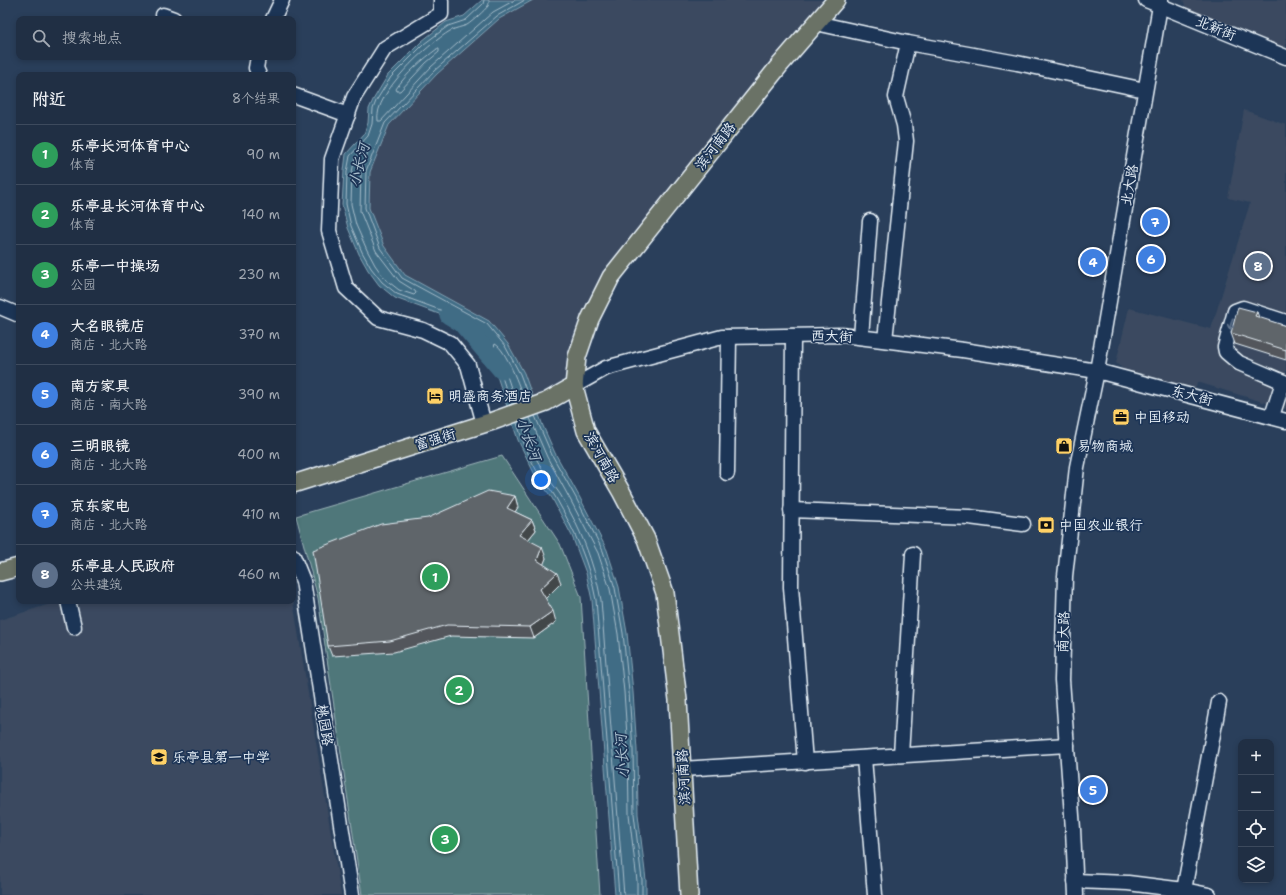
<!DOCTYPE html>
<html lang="zh">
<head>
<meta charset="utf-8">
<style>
  :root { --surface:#202f44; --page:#28374b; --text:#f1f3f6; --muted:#a2a9b2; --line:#3d4a5d; --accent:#bca0f2 }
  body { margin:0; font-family:"Shantell Sans","LXGW WenKai TC",sans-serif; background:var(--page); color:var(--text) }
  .controls { position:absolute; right:12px; bottom:12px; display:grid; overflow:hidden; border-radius:8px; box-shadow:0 2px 6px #0003 }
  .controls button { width:36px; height:36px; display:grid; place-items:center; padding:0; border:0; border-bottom:1px solid var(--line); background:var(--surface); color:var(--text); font:20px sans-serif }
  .you { position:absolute; left:541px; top:480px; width:14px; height:14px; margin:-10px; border:3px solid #fff; border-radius:50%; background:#1a73e8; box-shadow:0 0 0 6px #1a73e833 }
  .badge { display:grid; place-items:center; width:26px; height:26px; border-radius:50%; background:var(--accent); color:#fff; font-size:13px; font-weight:700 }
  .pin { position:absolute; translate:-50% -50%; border:2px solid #fff; box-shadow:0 1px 4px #0006 }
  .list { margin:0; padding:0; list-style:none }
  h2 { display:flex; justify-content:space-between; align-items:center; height:52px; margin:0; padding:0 16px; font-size:17px }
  h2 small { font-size:13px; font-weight:400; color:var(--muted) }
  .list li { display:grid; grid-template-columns:26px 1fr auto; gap:12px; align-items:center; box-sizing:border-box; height:60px; padding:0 16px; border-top:1px solid var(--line) }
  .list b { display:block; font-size:15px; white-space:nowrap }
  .list p { margin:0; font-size:13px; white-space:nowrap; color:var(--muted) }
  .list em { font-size:13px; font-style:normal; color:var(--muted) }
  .icon { flex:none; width:22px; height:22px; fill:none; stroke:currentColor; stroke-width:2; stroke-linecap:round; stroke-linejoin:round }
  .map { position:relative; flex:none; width:1286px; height:895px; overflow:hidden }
  .search { position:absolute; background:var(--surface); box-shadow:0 2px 6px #0003; left:16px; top:16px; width:280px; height:44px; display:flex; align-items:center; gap:10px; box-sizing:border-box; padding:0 14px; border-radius:8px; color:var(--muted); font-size:15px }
  .panel { position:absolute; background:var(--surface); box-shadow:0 2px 6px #0003; left:16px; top:72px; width:280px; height:532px; border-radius:8px }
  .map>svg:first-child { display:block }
  .built { fill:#3a4a60 }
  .green { fill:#50777a; stroke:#9cb4b9 }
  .water { fill:#406c85; stroke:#83a1b3 }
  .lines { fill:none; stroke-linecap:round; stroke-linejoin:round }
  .shore { stroke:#a5bcca; stroke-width:1 }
  .river { stroke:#406c85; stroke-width:19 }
  .minor-casing { stroke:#e8f1f8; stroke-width:17 }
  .major-casing { stroke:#e8f1f8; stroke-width:20 }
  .minor { stroke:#1d3557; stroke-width:14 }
  .major { stroke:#6a7266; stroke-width:17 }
  .wall { fill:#52575b; stroke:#e8f1f8 }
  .shaded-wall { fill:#42474a; stroke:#e8f1f8 }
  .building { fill:#5f656a; stroke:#e8f1f8 }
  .oneway { stroke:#64778f }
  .labels { text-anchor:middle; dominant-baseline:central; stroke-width:3.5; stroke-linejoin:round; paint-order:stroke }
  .street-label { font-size:14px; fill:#e8f1f8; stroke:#1d3557 }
  .poi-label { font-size:14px; fill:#e8f1f8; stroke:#1d3557; text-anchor:start }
  .water-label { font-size:15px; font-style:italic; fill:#adc2d0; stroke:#1d3557 }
</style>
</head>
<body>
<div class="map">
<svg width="1286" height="895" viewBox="0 0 1286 895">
  <rect width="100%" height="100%" fill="#2a3f5b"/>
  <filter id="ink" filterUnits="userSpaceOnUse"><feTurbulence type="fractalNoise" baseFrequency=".025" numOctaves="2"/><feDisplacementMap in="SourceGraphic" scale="8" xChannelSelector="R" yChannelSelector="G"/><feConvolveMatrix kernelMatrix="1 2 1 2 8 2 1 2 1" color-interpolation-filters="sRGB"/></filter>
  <g filter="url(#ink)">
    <g class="built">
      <polygon points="533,0 828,0 605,273 567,380 540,395 534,402 508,344 489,321 405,275 384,246 369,208 370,172 389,125 437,74 499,19"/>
      <polygon points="1183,0 1286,0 1286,49 1187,10"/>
      <polygon points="1244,110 1286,125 1286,409 1197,382 1195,390 1125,371 1116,363 1129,308 1211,329 1250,203 1228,198"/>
      <polygon points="59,601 293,601 341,895 0,895 0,620"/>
    </g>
    <polygon class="green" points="502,456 560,544 581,597 600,895 362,895 318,598 296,516"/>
    <polygon class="water" points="482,0 533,0 499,19 437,74 389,125 370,172 369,208 384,246 405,275 489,321 508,344 524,373 543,426 555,453 579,496 607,550 619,587 627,633 633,692 637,750 638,814 646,880 646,895 615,895 592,600 586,573 572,536 552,498 535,475 518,440 496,373 484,346 469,330 450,318 395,298 379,285 368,270 359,254 348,228 342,205 344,171 346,154 364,134 368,123 369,109 373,100 388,75 422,41 446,22 464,16"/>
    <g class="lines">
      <g class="shore">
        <polyline points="484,0 483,4 466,20 448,26 424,44 391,77 376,101 373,109 372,124 368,136 350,156 347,172 346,204 351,226 362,252 371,268 382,282 397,294 451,314 472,327 487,344 500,371 511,404"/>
        <path d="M489 0C489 3 489 4 488 6 485 10 472 22 467 25 462 27 455 28 450 31 428 44 373 94 378 121H381L431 67 493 12 515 0"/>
        <polyline points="525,0 497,16 434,71 385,123 366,171 365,208 380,248 402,278 487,324 505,346 520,374 529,398"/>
        <path d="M437 49H439V52L426 63 400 91H397L396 89C406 74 423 59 437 49Z"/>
        <polygon points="367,145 369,145 370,147 361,170 360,211 376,251 399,281 415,291 416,293 414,295 399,290 385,279 375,265 367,250 356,225 351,204 352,172 355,158"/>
        <path d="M516 403 505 370 494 347 495 344C506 349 520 388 524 400"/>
        <polyline points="535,416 552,455 576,498 603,551 615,588 623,633 629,692 633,750 634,814 642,880 642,895"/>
        <polyline points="530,418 547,457 571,501 598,553 610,589 618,634 624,692 628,750 629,814 637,881 637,895"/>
        <path d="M521 421C526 438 533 454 542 469 547 478 554 485 560 494 580 527 594 562 601 600L624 895"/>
        <path d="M517 423C522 440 529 458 538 473 544 482 551 489 556 498 575 532 589 562 596 600L619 895"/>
      </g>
      <polyline class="river" points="449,315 462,323 502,370"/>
      <defs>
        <g id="minor">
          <polyline points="441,0 441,14 385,48 354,97 332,159 329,231 346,288 378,318 423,330 450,343 468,365 484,424"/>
          <polyline points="1146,0 1286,57"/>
          <polyline points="163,15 174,19"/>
          <polyline points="273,19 282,0"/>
          <polyline points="816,23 908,43 896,97 904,125 906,141 885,340"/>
          <polyline points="908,43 1017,63 1145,90"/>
          <polyline points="258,57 256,68 259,75"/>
          <polyline points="293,95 348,115"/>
          <polyline points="0,307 19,315"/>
          <polyline points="1286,322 1243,308 1235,311 1225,347 1226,352 1239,363 1286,383"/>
          <polyline points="793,336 791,587 805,762"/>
          <polyline points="861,337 870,221"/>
          <polyline points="574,386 606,368 722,337 842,335 963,350 1097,371 1286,421"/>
          <polyline points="1272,416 1283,382"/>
          <polyline points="727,473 729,337"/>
          <polyline points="791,510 969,517 1023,524"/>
          <polyline points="293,556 303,581 352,895"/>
          <polyline points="68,601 74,627"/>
          <polyline points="901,755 913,554"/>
          <polyline points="864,758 875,895"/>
          <polyline points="682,769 1067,745"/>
          <polyline points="1075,881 1128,883 1184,890 1209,895"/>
          <polyline points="1184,890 1219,702"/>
          <polyline points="1076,895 1073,829 1062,680 1065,576 1077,467 1097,371 1161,0"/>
        </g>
        <g id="major">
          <polyline points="293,484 493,421 546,402 574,386"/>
          <polyline points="0,572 19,567"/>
          <polyline points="689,895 678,700 665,593 646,539 622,493 586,431 574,386 577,357 590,319 611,277 779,66 836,0"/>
        </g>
      </defs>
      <use href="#minor" class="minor-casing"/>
      <use href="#major" class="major-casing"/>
      <use href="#minor" class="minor"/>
      <use href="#major" class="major"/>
    </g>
    <g class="wall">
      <polygon points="1259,318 1286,326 1286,360 1235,344 1231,333"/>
      <polygon points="515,496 518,507 515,512 532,520 536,530 528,540 546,558 543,564 561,583 545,599 556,622 534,638 451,636 394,652 332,656 328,646 428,518"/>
    </g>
    <g class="shaded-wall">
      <polygon points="1257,312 1261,323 1255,316"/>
      <polygon points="515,496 518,507 511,519 507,508"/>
      <polygon points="532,520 536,530 523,546 519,535"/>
      <polygon points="542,547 546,558 541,571 537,560"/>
      <polygon points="557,573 561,583 544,600 540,589"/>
      <polygon points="553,611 556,622 534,638 530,627"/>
    </g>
    <g class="building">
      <polygon points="1238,307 1257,312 1255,316 1286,326 1286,350 1231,333"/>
      <polygon points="488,491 515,496 507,508 532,520 519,535 542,547 537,560 557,573 540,589 553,611 530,627 447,625 390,641 328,646 313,550 381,524 428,518"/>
    </g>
    <defs><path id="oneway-shaft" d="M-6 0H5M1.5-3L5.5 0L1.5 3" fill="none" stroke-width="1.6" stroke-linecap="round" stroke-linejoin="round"/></defs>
    <use class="oneway" href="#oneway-shaft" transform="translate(1231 324) rotate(106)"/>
  </g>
  <defs>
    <symbol id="hotel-square" viewBox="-11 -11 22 22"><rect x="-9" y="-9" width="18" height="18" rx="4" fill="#ffd166" stroke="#1d3557"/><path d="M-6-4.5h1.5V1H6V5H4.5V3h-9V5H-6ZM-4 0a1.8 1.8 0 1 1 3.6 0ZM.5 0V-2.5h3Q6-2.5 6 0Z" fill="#111"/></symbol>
    <symbol id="office-square" viewBox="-11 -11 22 22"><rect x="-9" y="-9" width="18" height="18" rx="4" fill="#ffd166" stroke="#1d3557"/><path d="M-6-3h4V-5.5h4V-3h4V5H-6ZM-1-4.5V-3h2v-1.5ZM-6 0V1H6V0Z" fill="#111"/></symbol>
    <symbol id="shop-square" viewBox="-11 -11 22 22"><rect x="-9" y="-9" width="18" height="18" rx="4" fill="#ffd166" stroke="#1d3557"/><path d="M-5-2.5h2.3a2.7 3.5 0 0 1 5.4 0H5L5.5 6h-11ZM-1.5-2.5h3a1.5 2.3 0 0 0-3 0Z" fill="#111"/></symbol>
    <symbol id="bank-square" viewBox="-11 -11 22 22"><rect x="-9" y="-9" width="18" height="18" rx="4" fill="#ffd166" stroke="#1d3557"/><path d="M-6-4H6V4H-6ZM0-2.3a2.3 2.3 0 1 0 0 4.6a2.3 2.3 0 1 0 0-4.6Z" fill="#111"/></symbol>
    <symbol id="school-square" viewBox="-11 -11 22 22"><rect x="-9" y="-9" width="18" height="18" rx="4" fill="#ffd166" stroke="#1d3557"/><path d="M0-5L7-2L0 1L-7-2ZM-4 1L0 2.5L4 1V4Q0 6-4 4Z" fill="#111"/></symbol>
  </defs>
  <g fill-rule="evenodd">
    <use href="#hotel-square" x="425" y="386" width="20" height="20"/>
    <use href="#office-square" x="1111" y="407" width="20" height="20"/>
    <use href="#shop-square" x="1054" y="436" width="20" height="20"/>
    <use href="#bank-square" x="1036" y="515" width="20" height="20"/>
    <use href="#school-square" x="149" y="747" width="20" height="20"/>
  </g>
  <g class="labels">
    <g class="street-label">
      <text transform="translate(1216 28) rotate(22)">北新街</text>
      <text transform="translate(715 146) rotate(-52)">滨河南路</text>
      <text transform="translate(1129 185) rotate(-80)">北大路</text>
      <text transform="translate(832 336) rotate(2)">西大街</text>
      <text transform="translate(1192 395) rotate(15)">东大街</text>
      <text transform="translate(435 439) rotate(-17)">富强街</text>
      <text transform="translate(602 457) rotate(61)">滨河南路</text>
      <text transform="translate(1063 632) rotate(-88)">南大路</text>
      <text transform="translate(325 725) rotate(81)">桃园路</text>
      <text transform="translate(683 777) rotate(-93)">滨河南路</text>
    </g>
    <g class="poi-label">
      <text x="448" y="396">明盛商务酒店</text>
      <text x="1134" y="417">中国移动</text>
      <text x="1077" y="446">易物商城</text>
      <text x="1059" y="525">中国农业银行</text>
      <text x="172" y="757">乐亭县第一中学</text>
    </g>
    <g class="water-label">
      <text transform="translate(359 165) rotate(-76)">小长河</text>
      <text transform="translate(529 439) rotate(70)">小长河</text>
      <text transform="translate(622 756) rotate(-94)">小长河</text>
    </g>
  </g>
</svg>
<div class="controls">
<button>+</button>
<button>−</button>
<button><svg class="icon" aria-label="locate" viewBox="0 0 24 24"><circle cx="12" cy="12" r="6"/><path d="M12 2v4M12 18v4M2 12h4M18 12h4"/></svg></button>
<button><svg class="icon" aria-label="layers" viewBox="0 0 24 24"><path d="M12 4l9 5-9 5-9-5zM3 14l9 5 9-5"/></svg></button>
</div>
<div class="you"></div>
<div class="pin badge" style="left:435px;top:577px;background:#2e9e5b">1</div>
<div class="pin badge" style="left:459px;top:690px;background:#2e9e5b">2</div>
<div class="pin badge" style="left:445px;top:839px;background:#2e9e5b">3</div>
<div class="pin badge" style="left:1093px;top:262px;background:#3f7fe0">4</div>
<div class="pin badge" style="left:1093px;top:790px;background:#3f7fe0">5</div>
<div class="pin badge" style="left:1151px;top:259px;background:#3f7fe0">6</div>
<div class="pin badge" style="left:1155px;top:222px;background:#3f7fe0">7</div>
<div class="pin badge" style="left:1258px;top:266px;background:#5c6f8a">8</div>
<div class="search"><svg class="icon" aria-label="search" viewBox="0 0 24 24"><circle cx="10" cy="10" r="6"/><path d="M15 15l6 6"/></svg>搜索地点</div>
<section class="panel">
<h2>附近<small>8个结果</small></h2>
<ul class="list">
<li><span class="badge" style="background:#2e9e5b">1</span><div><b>乐亭长河体育中心</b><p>体育</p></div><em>90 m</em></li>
<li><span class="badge" style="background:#2e9e5b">2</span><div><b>乐亭县长河体育中心</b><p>体育</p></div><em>140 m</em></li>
<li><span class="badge" style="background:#2e9e5b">3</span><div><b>乐亭一中操场</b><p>公园</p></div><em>230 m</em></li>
<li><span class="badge" style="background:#3f7fe0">4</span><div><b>大名眼镜店</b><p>商店 · 北大路</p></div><em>370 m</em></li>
<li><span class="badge" style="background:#3f7fe0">5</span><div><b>南方家具</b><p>商店 · 南大路</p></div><em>390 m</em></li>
<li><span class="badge" style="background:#3f7fe0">6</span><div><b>三明眼镜</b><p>商店 · 北大路</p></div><em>400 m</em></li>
<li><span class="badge" style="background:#3f7fe0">7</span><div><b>京东家电</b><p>商店 · 北大路</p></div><em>410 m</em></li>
<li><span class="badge" style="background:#5c6f8a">8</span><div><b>乐亭县人民政府</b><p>公共建筑</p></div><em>460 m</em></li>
</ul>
</section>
</div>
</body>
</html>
